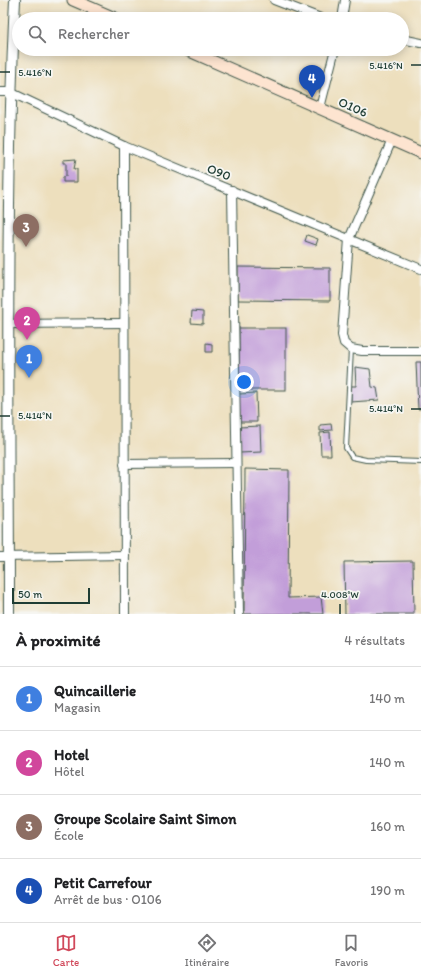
<!DOCTYPE html>
<html lang="fr">
<head>
<meta charset="utf-8">
<style>
  :root { --surface:#fff; --page:#f6f6f6; --text:#202124; --muted:#757577; --line:#e0e0e0; --accent:#d1495b }
  body { margin:0; font-family:Itim,sans-serif; background:var(--page); color:var(--text) }
  .scale { position:absolute; left:12px; bottom:10px; width:78px; box-sizing:border-box; padding-left:4px; border:2px solid #1f3d34; border-top:0; font-size:11px; line-height:14px; white-space:nowrap; color:#1f3d34; -webkit-text-stroke:3px #f6f6f2; paint-order:stroke }
  .you { position:absolute; left:244px; top:382px; width:14px; height:14px; margin:-10px; border:3px solid #fff; border-radius:50%; background:#1a73e8; box-shadow:0 0 0 6px #1a73e833 }
  .badge { display:grid; place-items:center; width:26px; height:26px; border-radius:50%; background:var(--accent); color:#fff; font-size:13px; font-weight:700 }
  .pin { position:absolute; translate:-50% -33px; filter:drop-shadow(0 1px 2px #0008) }
  .pin::after { content:''; position:absolute; top:21px; width:14px; height:12px; background:inherit; clip-path:polygon(0 0,100% 0,50% 100%) }
  .list { margin:0; padding:0; list-style:none }
  h2 { display:flex; justify-content:space-between; align-items:center; height:52px; margin:0; padding:0 16px; font-size:17px }
  h2 small { font-size:13px; font-weight:400; color:var(--muted) }
  .list li { display:grid; grid-template-columns:26px 1fr auto; gap:12px; align-items:center; box-sizing:border-box; height:64px; padding:0 16px; border-top:1px solid var(--line) }
  .list b { display:block; font-size:15px; white-space:nowrap }
  .list p { margin:0; font-size:13px; white-space:nowrap; color:var(--muted) }
  .list em { font-size:13px; font-style:normal; color:var(--muted) }
  .icon { flex:none; width:22px; height:22px; fill:none; stroke:currentColor; stroke-width:2; stroke-linecap:round; stroke-linejoin:round }
  .map { position:relative; flex:none; width:421px; height:614px; overflow:hidden }
  .search { position:absolute; background:var(--surface); box-shadow:0 2px 10px #0003; left:12px; right:12px; top:12px; height:44px; display:flex; align-items:center; gap:10px; box-sizing:border-box; padding:0 14px; border-radius:22px; color:var(--muted); font-size:15px }
  .sheet { height:308px; background:var(--surface) }
  nav { display:flex; justify-content:space-around; align-items:center; box-sizing:border-box; height:56px; border-top:1px solid var(--line); background:var(--surface); font-size:11px; color:var(--muted) }
  nav a { display:grid; justify-items:center; gap:2px }
  nav .on { color:var(--accent) }
  .map>svg:first-child { display:block }
  .building { fill:#c29ed9 }
  .lines { fill:none; stroke-linecap:round; stroke-linejoin:round }
  .service-casing { stroke:#3e5549; stroke-width:6 }
  .minor-casing { stroke:#3e5549; stroke-width:10 }
  .tertiary-casing { stroke:#3e5549; stroke-width:12 }
  .secondary-casing { stroke:#3e5549; stroke-width:13 }
  .service { stroke:#fff; stroke-width:4 }
  .minor { stroke:#fff; stroke-width:8 }
  .tertiary { stroke:#fff; stroke-width:10 }
  .secondary { stroke:#fde4d0; stroke-width:11 }
  .ticks { fill:none; stroke:#1f3d34; stroke-width:1.5 }
  .labels { text-anchor:middle; dominant-baseline:central; stroke-width:3.5; stroke-linejoin:round; paint-order:stroke }
  .street-label { font-size:13px; fill:#1f3d34; stroke:#f6f6f2 }
  .ticks-label { font-size:10px; text-anchor:middle; fill:#1f3d34; stroke:#f6f6f2; stroke-width:3.5; stroke-linejoin:round; paint-order:stroke }
</style>
</head>
<body>
<div class="map">
<svg width="421" height="614" viewBox="0 0 421 614">
  <rect width="100%" height="100%" fill="#f6f6f2"/>
  <filter id="ink" filterUnits="userSpaceOnUse"><feTurbulence type="fractalNoise" baseFrequency=".025" numOctaves="2"/><feDisplacementMap in="SourceGraphic" scale="8" xChannelSelector="R" yChannelSelector="G"/><feConvolveMatrix kernelMatrix="1 2 1 2 8 2 1 2 1" color-interpolation-filters="sRGB"/></filter>
  <filter id="wash" filterUnits="userSpaceOnUse"><feTurbulence type="fractalNoise" baseFrequency=".012" numOctaves="4" result="noise"/><feDisplacementMap in="SourceGraphic" scale="16" xChannelSelector="R" yChannelSelector="G"/><feGaussianBlur stdDeviation="0.9" result="paint"/><feColorMatrix in="noise" values="0 0 0 0 0 0 0 0 0 0 0 0 0 0 0 0 0 1.4 0 .05"/><feComposite in="paint" operator="in"/></filter>
  <g filter="url(#wash)">
    <rect width="100%" height="100%" fill="#eddfbd"/>
    <g id="blocks">
      <g class="building">
        <polygon points="76,159 74,169 77,169 77,182 63,182 63,177 66,176 66,163 63,163 63,160"/>
        <polygon points="307,235 318,239 316,245 305,241"/>
        <polygon points="238,267 330,268 330,301 238,300"/>
        <polygon points="192,311 203,312 203,324 191,323"/>
        <rect x="239" y="328" width="47" height="62"/>
        <polygon points="206,343 212,344 212,352 206,352"/>
        <polygon points="416,362 421,362 421,409 418,409"/>
        <polygon points="355,367 370,369 372,387 377,388 379,400 351,402 351,386 356,386"/>
        <polygon points="256,393 257,422 240,422 239,394"/>
        <polygon points="331,424 332,430 320,431 320,425"/>
        <polygon points="260,426 261,452 240,453 239,427"/>
        <polygon points="330,432 331,455 321,455 320,433"/>
        <polygon points="245,469 289,470 288,598 321,597 323,614 244,614"/>
        <polygon points="413,561 414,614 345,614 344,562"/>
      </g>
    </g>
  </g>
  <g filter="url(#ink)">
    <use href="#blocks" fill-opacity="0" stroke="#3e5549" stroke-width="1"/>
    <g class="lines">
      <defs>
        <polyline id="service" points="351,349 346,448 352,457 366,460 421,462"/>
        <g id="minor">
          <polyline points="274,0 323,19"/>
          <polyline points="342,19 345,0"/>
          <polyline points="402,39 421,43"/>
          <polyline points="0,92 10,92 124,146 421,269"/>
          <polyline points="320,108 335,49"/>
          <polyline points="392,140 349,239 342,335 344,343 351,349 362,351 421,351"/>
          <polyline points="124,146 125,614"/>
          <polyline points="232,190 239,614"/>
          <polyline points="8,324 124,323"/>
          <polyline points="124,464 236,463"/>
          <polyline points="0,557 125,555"/>
        </g>
        <path id="tertiary" d="M9 614C9 409 5 205 15 0"/>
        <g id="secondary">
          <polyline points="73,0 117,19"/>
          <polyline points="185,49 421,153"/>
        </g>
      </defs>
      <use href="#service" class="service-casing"/>
      <use href="#minor" class="minor-casing"/>
      <use href="#tertiary" class="tertiary-casing"/>
      <use href="#secondary" class="secondary-casing"/>
      <use href="#service" class="service"/>
      <use href="#minor" class="minor"/>
      <use href="#tertiary" class="tertiary"/>
      <use href="#secondary" class="secondary"/>
    </g>
  </g>
  <path class="ticks" d="M411 65H421M0 72H10M411 409H421M0 416H10M340 604V614"/>
  <g class="labels">
    <g class="street-label">
      <text transform="translate(353 107) rotate(24)">O106</text>
      <text transform="translate(219 172) rotate(22)">O90</text>
    </g>
  </g>
  <g class="ticks-label">
    <text x="386" y="69">5.416°N</text>
    <text x="35" y="76">5.416°N</text>
    <text x="386" y="412">5.414°N</text>
    <text x="35" y="419">5.414°N</text>
    <text x="340" y="598">4.008°W</text>
  </g>
</svg>
<div class="scale">50 m</div>
<div class="you"></div>
<div class="pin badge" style="left:29px;top:378px;background:#3f7fe0">1</div>
<div class="pin badge" style="left:27px;top:340px;background:#d1479c">2</div>
<div class="pin badge" style="left:26px;top:247px;background:#8d6e63">3</div>
<div class="pin badge" style="left:312px;top:98px;background:#1a4fb4">4</div>
<div class="search"><svg class="icon" aria-label="search" viewBox="0 0 24 24"><circle cx="10" cy="10" r="6"/><path d="M15 15l6 6"/></svg>Rechercher</div>
</div>
<section class="sheet">
<h2>À proximité<small>4 résultats</small></h2>
<ul class="list">
<li><span class="badge" style="background:#3f7fe0">1</span><div><b>Quincaillerie</b><p>Magasin</p></div><em>140 m</em></li>
<li><span class="badge" style="background:#d1479c">2</span><div><b>Hotel</b><p>Hôtel</p></div><em>140 m</em></li>
<li><span class="badge" style="background:#8d6e63">3</span><div><b>Groupe Scolaire Saint Simon</b><p>École</p></div><em>160 m</em></li>
<li><span class="badge" style="background:#1a4fb4">4</span><div><b>Petit Carrefour</b><p>Arrêt de bus · O106</p></div><em>190 m</em></li>
</ul>
</section>
<nav>
<a class="on"><svg class="icon" aria-label="map" viewBox="0 0 24 24"><path d="M3 6l6-2 6 2 6-2v14l-6 2-6-2-6 2zM9 4v14M15 6v14"/></svg>Carte</a>
<a><svg class="icon" aria-label="directions" viewBox="0 0 24 24"><path d="M12 3l9 9-9 9-9-9zM9 14v-3h6M13 9l2 2-2 2"/></svg>Itinéraire</a>
<a><svg class="icon" aria-label="saved" viewBox="0 0 24 24"><path d="M7 4h10v16l-5-4-5 4z"/></svg>Favoris</a>
</nav>
</body>
</html>
